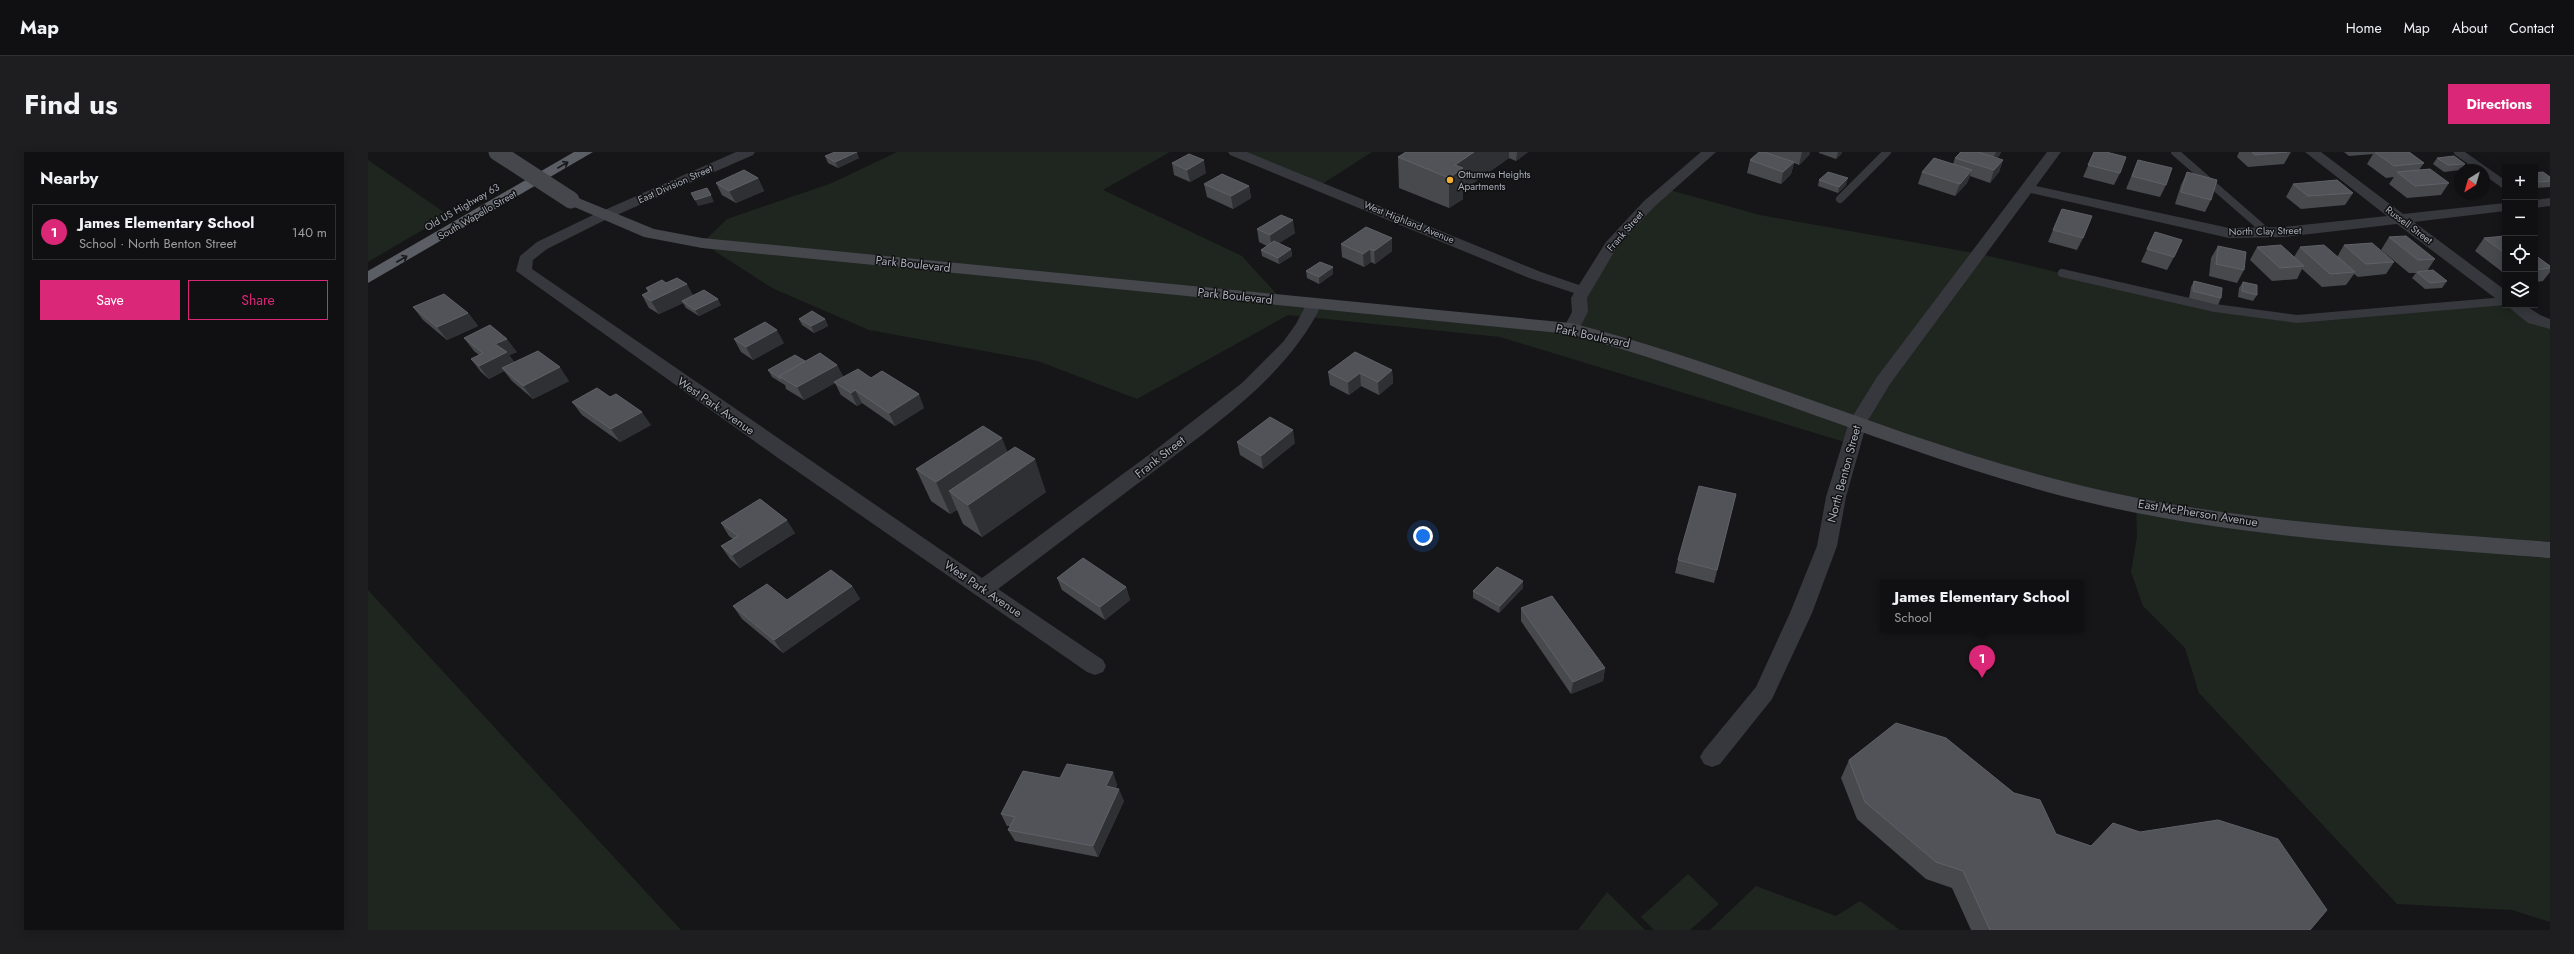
<!DOCTYPE html>
<html lang="en">
<head>
<meta charset="utf-8">
<style>
  :root { --surface:#101012; --page:#1e1e20; --text:#f1f3f6; --muted:#9c9d9f; --line:#303032; --accent:#db2777 }
  body { margin:0; font-family:Jost,sans-serif; background:var(--page); color:var(--text) }
  .controls { position:absolute; right:12px; top:12px; display:grid; overflow:hidden; border-radius:0px; box-shadow:0 2px 10px #0003 }
  .controls button { width:36px; height:36px; display:grid; place-items:center; padding:0; border:0; border-bottom:1px solid var(--line); background:var(--surface); color:var(--text); font:20px sans-serif }
  .compass { position:absolute; left:2086px; top:12px; width:36px; height:36px; border-radius:50%; background:var(--surface); box-shadow:0 2px 10px #0003; rotate:217deg }
  .you { position:absolute; left:1055px; top:384px; width:14px; height:14px; margin:-10px; border:3px solid #fff; border-radius:50%; background:#1a73e8; box-shadow:0 0 0 6px #1a73e833 }
  .badge { display:grid; place-items:center; width:26px; height:26px; border-radius:50%; background:var(--accent); color:#fff; font-size:13px; font-weight:700 }
  .pin { position:absolute; translate:-50% -33px; filter:drop-shadow(0 1px 2px #0008) }
  .pin::after { content:''; position:absolute; top:21px; width:14px; height:12px; background:inherit; clip-path:polygon(0 0,100% 0,50% 100%) }
  .popup { position:absolute; left:1512px; top:428px; width:204px; height:52px; box-sizing:border-box; display:grid; place-content:center; border-radius:0px; background:var(--surface); filter:drop-shadow(0 1px 3px #0005); font-size:13px; white-space:nowrap; color:var(--muted) }
  .popup b { font-size:15px; color:var(--text) }
  .popup::after { content:''; position:absolute; left:50%; top:100%; margin-left:-8px; border:8px solid transparent; border-top-color:var(--surface) }
  .list { margin:0; padding:0; list-style:none }
  h2 { display:flex; justify-content:space-between; align-items:center; height:52px; margin:0; padding:0 16px; font-size:17px }
  h2 small { font-size:13px; font-weight:400; color:var(--muted) }
  .list li { display:grid; grid-template-columns:26px 1fr auto; gap:12px; align-items:center; box-sizing:border-box; height:56px; margin:0 8px 8px; padding:0 8px; border:1px solid var(--line); border-radius:0px }
  .list b { display:block; font-size:15px; white-space:nowrap }
  .list p { margin:0; font-size:13px; white-space:nowrap; color:var(--muted) }
  .list em { font-size:13px; font-style:normal; color:var(--muted) }
  .actions { display:flex; gap:8px; padding:12px 16px }
  .actions a { flex:1; padding:9px 0; border:1px solid var(--accent); border-radius:0px; text-align:center; font-size:14px; color:var(--accent) }
  .actions .main { background:var(--accent); color:#fff }
  .icon { flex:none; width:22px; height:22px; fill:none; stroke:currentColor; stroke-width:2; stroke-linecap:round; stroke-linejoin:round }
  .map { position:relative; flex:none; width:2182px; height:778px; overflow:hidden; border-radius:0px }
  header { display:flex; align-items:center; gap:24px; box-sizing:border-box; height:56px; padding:0 20px; background:var(--surface); border-bottom:1px solid var(--line) }
  header strong { font-size:19px }
  nav { display:flex; gap:22px; margin-inline-start:auto; font-size:14px }
  .intro { display:flex; align-items:center; justify-content:space-between; box-sizing:border-box; height:96px; padding:0 24px }
  h1 { margin:0; font-size:28px }
  .button { padding:10px 18px; border-radius:0px; background:var(--accent); color:#fff; font-size:14px; font-weight:700 }
  main { display:flex; gap:24px; padding:0 24px }
  aside { flex:1; background:var(--surface); border-radius:0px; box-shadow:0 2px 10px #0003 }
  .map>svg:first-child { display:block }
  .green { fill:#1e261f }
  .lines { fill:none; stroke-linecap:round; stroke-linejoin:round }
  .service { stroke:#37383d; stroke-width:8 }
  .minor { fill:#37383d; fill-rule:evenodd }
  .secondary { fill:#45474d; fill-rule:evenodd }
  .trunk { fill:#5b5e65; fill-rule:evenodd }
  .secondary-bridge { stroke:#45474d; stroke-width:17 }
  .wall { fill:#47494d }
  .shaded-wall { fill:#2f3033 }
  .building { fill:#525359; stroke:#5f6168 }
  .oneway { stroke:#18191b }
  .poi-dot { fill:#f2b134; stroke:#111113; stroke-width:1.5 }
  .labels { text-anchor:middle; dominant-baseline:central; stroke-width:3; stroke-linejoin:round; paint-order:stroke }
  .far-poi-label { font-size:10px; fill:#a8adb8; stroke:#111113; text-anchor:start }
  .far-street-label { font-size:10px; fill:#a8adb8; stroke:#111113 }
  .street-label { font-size:12px; fill:#a8adb8; stroke:#111113 }
</style>
</head>
<body>
<header>
<strong>Map</strong>
<nav><a>Home</a><a>Map</a><a>About</a><a>Contact</a></nav>
</header>
<div class="intro"><h1>Find us</h1><a class="button">Directions</a></div>
<main>
<aside>
<h2>Nearby<small></small></h2>
<ul class="list">
<li><span class="badge">1</span><div><b>James Elementary School</b><p>School · North Benton Street</p></div><em>140 m</em></li>
</ul>
<div class="actions"><a class="main">Save</a><a>Share</a></div>
</aside>
<div class="map">
<svg width="2182" height="778" viewBox="0 0 2182 778">
  <rect width="100%" height="100%" fill="#161618"/>
  <g class="green">
    <polygon points="529,0 802,0 735,38 874,104 915,149 1203,177 1243,93 1298,37 1392,63 1612,102 1809,148 1929,167 2137,149 2137,153 2146,153 2182,172 2182,770 2144,758 2029,752 1831,541 1817,496 1775,454 1763,420 1769,385 1768,352 1687,335 1490,270 1483,292 1132,185 920,163 769,247 670,209 501,178 404,136 334,91 359,67 464,31"/>
    <polygon points="867,0 1004,0 951,34"/>
    <polygon points="0,8 80,63 0,110"/>
    <polygon points="0,438 313,778 0,778"/>
    <polygon points="1320,722 1351,752 1322,778 1286,778 1273,765"/>
    <polygon points="1388,734 1468,764 1492,749 1532,778 1342,778"/>
    <polygon points="1239,740 1277,778 1210,778"/>
  </g>
  <g class="lines">
    <g class="service">
      <polyline points="1807,0 1900,81"/>
      <polyline points="2090,0 2137,33"/>
      <polyline points="1472,47 1519,0"/>
      <polyline points="1694,121 1847,156 1929,167 2137,149"/>
    </g>
    <g class="minor">
      <path d="M368 0H387L385 3 233 70 179 97 165 108 164 117 614 426 786 299 874 231 915 190 928 172 940 149H952L954 152C920 223 850 270 789 317 736 357 683 397 630 437L735 508 738 514 735 520 727 523 719 520 410 306 148 119 152 104 169 90 223 64Z"/>
      <polygon points="860,0 879,0 1173,120 1211,133 1238,90 1276,49 1333,0 1348,0 1286,55 1249,95 1219,146 1220,160 1211,177 1203,182 1195,177 1204,160 1203,146 1206,141 1161,126 862,3"/>
      <polygon points="1679,0 1693,0 1668,34 1861,76 1916,75 2019,64 1937,0 1953,0 2035,62 2137,51 2137,59 2046,70 2137,138 2137,151 2131,149 2029,72 1916,85 1861,86 1663,41 1522,232 1499,270 1478,345 1469,394 1444,461 1404,547 1352,612 1344,615 1336,612 1332,605 1336,598 1388,535 1422,461 1449,394 1458,345 1481,270 1509,225"/>
      <polygon points="2182,46 2182,54 2167,56 2167,48"/>
      <polygon points="2138,153 2157,153 2172,163 2182,167 2182,177 2160,171"/>
    </g>
    <path class="secondary" d="M203 43 286 77 334 86 1203 171C1371 214 1529 287 1695 329 1853 370 2020 377 2182 390V406C2021 393 1851 385 1694 344 1527 300 1369 228 1202 182L334 96 276 85 197 51 195 48 197 45Z"/>
    <polygon class="trunk" points="206,0 225,0 0,131 0,119"/>
    <polyline class="secondary-bridge" points="129,0 203,48"/>
  </g>
  <g class="wall">
    <polygon points="1038,0 1160,0 1148,9 1141,6 1095,38 1095,47 1081,56 1031,36 1030,5"/>
    <polygon points="1391,0 1442,0 1441,3 1431,13 1426,11 1423,22 1413,32 1379,21 1382,8"/>
    <polygon points="1451,0 1474,0 1473,2 1468,7 1451,1"/>
    <polygon points="1592,0 1633,0 1631,4 1629,6 1635,8 1631,20 1622,31 1602,24 1599,31 1587,44 1550,32 1554,20 1585,12 1587,6"/>
    <polygon points="1726,0 1752,21 1746,33 1715,25"/>
    <polygon points="1871,0 1923,0 1916,12 1880,15 1869,5"/>
    <polygon points="1976,0 2041,0 2056,11 2051,18 2081,31 2073,43 2039,46 2021,32 2026,25 2018,26 1999,12 2005,2 1981,4"/>
    <polygon points="457,4 491,6 470,16 460,11"/>
    <polygon points="2069,6 2097,12 2093,18 2076,20 2065,12"/>
    <polygon points="1770,8 1798,33 1792,45 1758,37"/>
    <polygon points="804,11 838,21 822,30 806,23"/>
    <polygon points="1819,20 1843,48 1837,60 1807,52 1813,33"/>
    <polygon points="2167,21 2182,25 2182,35 2167,36"/>
    <polygon points="390,26 396,39 368,51 354,43 348,31"/>
    <polygon points="1451,28 1478,33 1470,41 1450,34"/>
    <polygon points="836,32 881,34 883,46 865,57 839,45"/>
    <polygon points="1925,32 1985,41 1977,53 1933,57 1918,45"/>
    <polygon points="889,77 927,81 911,91 923,97 924,104 911,112 894,104 893,98 899,94 891,90"/>
    <polygon points="1685,78 1715,86 1709,98 1680,90"/>
    <polygon points="1787,80 1806,105 1799,118 1773,110"/>
    <polygon points="2137,84 2137,122 2107,99 2116,86"/>
    <polygon points="2021,85 2067,107 2059,119 2079,129 2074,136 2057,137 2044,126 2048,121 2041,121 2013,98"/>
    <polygon points="973,92 1024,99 1007,112 1003,110 996,115 974,105"/>
    <polygon points="1976,93 2026,110 2018,122 1990,125 1986,122 1978,133 1954,135 1934,117 1929,127 1904,129 1882,108 1889,95 1926,105 1932,95 1969,105"/>
    <polygon points="1850,94 1876,118 1869,131 1841,124 1843,106"/>
    <polygon points="2167,103 2182,114 2182,120 2175,129 2167,130"/>
    <polygon points="938,119 965,122 951,132 939,126"/>
    <polygon points="1826,129 1853,146 1850,153 1821,146 1823,135"/>
    <polygon points="1875,130 1889,143 1885,149 1870,145 1871,136"/>
    <polygon points="298,131 325,143 353,153 331,164 318,156 315,151 291,162 281,156 274,143 280,140 278,136"/>
    <polygon points="45,155 100,161 110,174 79,188 55,168"/>
    <polygon points="431,167 457,167 460,174 446,181 434,173"/>
    <polygon points="96,186 149,200 141,203 146,210 201,229 165,247 144,229 136,219 121,227 113,220 103,207 111,203 106,199"/>
    <polygon points="366,187 416,191 385,208 373,200"/>
    <polygon points="437,209 469,213 475,225 503,226 556,256 527,274 494,251 489,254 473,243 467,231 436,248 418,237 417,233 404,225 400,218"/>
    <polygon points="1024,218 1025,231 1011,243 993,234 981,243 962,233 960,220"/>
    <polygon points="204,250 283,273 252,290 214,263"/>
    <polygon points="869,290 927,291 895,317 872,303"/>
    <polygon points="639,300 678,340 614,385 595,372 589,358 582,362 563,349 548,317"/>
    <polygon points="1368,342 1346,431 1307,421 1310,408"/>
    <polygon points="353,371 427,381 372,416 362,407 353,394 365,387 361,384"/>
    <polygon points="689,426 758,435 762,448 737,468 694,438"/>
    <polygon points="1155,429 1155,436 1131,461 1105,446 1105,439"/>
    <polygon points="484,434 492,447 415,501 374,467 365,454 419,448"/>
    <polygon points="1153,456 1237,516 1235,529 1203,542 1153,469"/>
    <polygon points="1481,608 1688,682 1942,778 1603,778 1584,736 1558,727 1489,667 1473,626"/>
    <polygon points="692,626 749,632 748,636 756,649 730,705 647,689 640,678 642,674 639,674 633,662"/>
  </g>
  <g class="shaded-wall">
    <polygon points="489,0 491,6 470,16 467,10"/>
    <polygon points="1106,0 1141,0 1141,6 1095,38 1095,47 1081,56 1081,26 1087,13"/>
    <polygon points="1149,0 1160,0 1148,9"/>
    <polygon points="1434,0 1442,0 1441,3 1431,13"/>
    <polygon points="1470,0 1474,0 1473,2 1468,7"/>
    <polygon points="1628,0 1633,0 1631,4 1623,13"/>
    <polygon points="836,8 838,21 822,30 819,18"/>
    <polygon points="1635,8 1631,20 1622,31 1626,18"/>
    <polygon points="1426,10 1423,22 1413,32 1415,20"/>
    <polygon points="1604,18 1599,31 1587,44 1592,32"/>
    <polygon points="390,26 396,39 368,51 361,39"/>
    <polygon points="1480,26 1478,33 1470,41 1471,35"/>
    <polygon points="881,34 883,46 865,57 863,44"/>
    <polygon points="343,43 346,50 330,54 327,48"/>
    <polygon points="925,68 927,81 904,96 902,83"/>
    <polygon points="1024,86 1024,99 1007,112 1006,99"/>
    <polygon points="923,97 924,104 911,112 910,106"/>
    <polygon points="1002,97 1003,110 996,115 995,102"/>
    <polygon points="965,115 965,122 951,132 951,125"/>
    <polygon points="319,132 326,145 314,149 315,151 291,162 283,149"/>
    <polygon points="350,147 353,153 331,164 327,158"/>
    <polygon points="100,161 110,174 79,188 69,175"/>
    <polygon points="457,167 460,174 446,181 443,174"/>
    <polygon points="409,178 416,191 385,208 378,195"/>
    <polygon points="139,187 149,200 141,203 149,213 134,216 136,219 121,227 111,214 127,192"/>
    <polygon points="469,213 476,226 436,248 429,235"/>
    <polygon points="192,215 201,229 165,247 155,234"/>
    <polygon points="1024,218 1025,231 1011,243 1010,230"/>
    <polygon points="992,221 993,234 981,243 980,230"/>
    <polygon points="487,238 494,251 489,254 483,241"/>
    <polygon points="551,242 556,256 527,274 521,261"/>
    <polygon points="274,260 283,273 252,290 243,277"/>
    <polygon points="925,278 927,291 895,317 893,304"/>
    <polygon points="634,286 647,318 581,339 589,358 582,362 568,330"/>
    <polygon points="667,307 678,340 614,385 600,353"/>
    <polygon points="419,368 427,381 372,416 364,403"/>
    <polygon points="1155,429 1155,436 1131,461 1132,454"/>
    <polygon points="484,434 492,447 415,501 406,488"/>
    <polygon points="758,435 762,448 737,468 732,455"/>
    <polygon points="1237,516 1235,529 1203,542 1205,530"/>
    <polygon points="745,620 749,632 743,646 738,634"/>
    <polygon points="751,637 756,649 730,705 725,694"/>
  </g>
  <g class="building">
    <polygon points="467,0 489,0 467,10 457,4"/>
    <polygon points="1038,0 1106,0 1087,13 1095,16 1081,26 1030,5"/>
    <polygon points="1391,0 1396,0 1426,10 1415,20 1382,8"/>
    <polygon points="1593,0 1610,0 1635,8 1626,18 1587,6"/>
    <polygon points="1726,0 1738,0 1758,5 1752,21 1720,13"/>
    <polygon points="1884,0 1919,0 1887,3"/>
    <polygon points="2007,0 2041,0 2056,11 2026,14"/>
    <polygon points="821,2 836,8 819,18 804,11"/>
    <polygon points="2086,4 2097,12 2080,13 2069,6"/>
    <polygon points="1566,6 1604,18 1592,32 1554,20"/>
    <polygon points="1770,8 1804,16 1798,33 1764,24"/>
    <polygon points="2062,17 2081,31 2047,34 2029,20"/>
    <polygon points="376,18 390,26 361,39 348,31"/>
    <polygon points="1460,20 1480,26 1471,35 1451,28"/>
    <polygon points="1819,20 1849,28 1843,48 1813,40"/>
    <polygon points="2175,20 2182,25 2182,29 2171,30 2167,27 2167,21"/>
    <polygon points="854,22 881,34 863,44 836,32"/>
    <polygon points="1969,28 1985,41 1940,44 1925,32"/>
    <polygon points="339,36 343,43 327,48 323,41"/>
    <polygon points="1694,57 1724,64 1715,86 1685,78"/>
    <polygon points="913,63 925,68 902,83 889,77"/>
    <polygon points="998,75 1024,86 1006,99 1002,97 995,102 973,92"/>
    <polygon points="1787,80 1814,88 1806,105 1779,97"/>
    <polygon points="2038,84 2067,107 2050,108 2021,85"/>
    <polygon points="2137,84 2137,101 2116,86"/>
    <polygon points="906,89 923,97 910,106 893,98"/>
    <polygon points="2004,91 2026,110 1998,112 1976,93"/>
    <polygon points="1913,93 1936,114 1912,116 1889,95"/>
    <polygon points="1956,93 1987,120 1962,122 1932,95"/>
    <polygon points="1850,94 1878,100 1876,118 1848,112"/>
    <polygon points="2167,103 2182,114 2182,116 2167,118"/>
    <polygon points="952,110 965,115 951,125 938,119"/>
    <polygon points="2065,118 2079,129 2062,131 2049,120"/>
    <polygon points="309,126 319,132 283,149 274,143 282,139 278,136 294,128 298,131"/>
    <polygon points="1826,129 1854,136 1853,146 1825,139"/>
    <polygon points="1875,130 1889,133 1889,143 1874,139"/>
    <polygon points="336,138 350,147 327,158 314,149"/>
    <polygon points="76,142 100,161 69,175 45,155"/>
    <polygon points="444,159 457,167 443,174 431,167"/>
    <polygon points="397,170 409,178 378,195 366,187"/>
    <polygon points="122,173 139,187 127,192 139,200 111,214 103,207 115,201 96,186"/>
    <polygon points="170,199 192,215 155,234 134,216"/>
    <polygon points="987,200 1024,218 1010,230 992,221 980,230 960,220"/>
    <polygon points="452,201 469,213 429,235 411,224"/>
    <polygon points="427,203 437,209 411,224 413,227 400,218"/>
    <polygon points="490,217 503,226 514,219 551,242 521,261 487,238 483,241 466,230"/>
    <polygon points="229,236 242,245 248,242 274,260 243,277 204,250"/>
    <polygon points="902,265 925,278 893,304 869,290"/>
    <polygon points="615,274 634,286 568,330 548,317"/>
    <polygon points="647,295 667,307 600,353 581,339"/>
    <polygon points="1331,334 1368,342 1349,418 1310,408"/>
    <polygon points="392,347 419,368 364,403 353,394 370,384 353,371"/>
    <polygon points="715,406 758,435 732,455 689,426"/>
    <polygon points="1129,415 1155,429 1132,454 1105,439"/>
    <polygon points="463,418 484,434 406,488 365,454 399,432 419,448"/>
    <polygon points="1184,444 1237,516 1205,530 1153,456"/>
    <polygon points="1528,571 1578,586 1646,641 1672,648 1688,682 1723,694 1745,671 1772,680 1850,668 1910,687 1959,758 1942,778 1622,778 1595,719 1568,710 1497,650 1481,608"/>
    <polygon points="699,612 745,620 738,634 751,637 725,694 640,678 647,665 633,662 655,619 692,626"/>
  </g>
  <defs><path id="oneway-shaft" d="M-6 0H5M1.5-3L5.5 0L1.5 3" fill="none" stroke-width="1.6" stroke-linecap="round" stroke-linejoin="round"/></defs>
  <g class="oneway">
    <use href="#oneway-shaft" transform="translate(195 13) rotate(-30)"/>
    <use href="#oneway-shaft" transform="translate(34 107) rotate(-30)"/>
  </g>
  <circle class="poi-dot" cx="1082" cy="28" r="4"/>
  <g class="labels">
    <g class="far-poi-label">
      <text x="1090" y="22">Ottumwa Heights<tspan x="1090" dy="12">Apartments</tspan></text>
    </g>
    <g class="far-street-label">
      <text transform="translate(307 32) rotate(-24)">East Division Street</text>
      <text transform="translate(94 55) rotate(-30)">Old US Highway 63</text>
      <text transform="translate(109 63) rotate(-30)">South Wapello Street</text>
      <text transform="translate(1041 70) rotate(22)">West Highland Avenue</text>
      <text transform="translate(2041 73) rotate(37)">Russell Street</text>
      <text transform="translate(1257 79) rotate(-49)">Frank Street</text>
      <text transform="translate(1897 79) rotate(-1)">North Clay Street</text>
    </g>
    <g class="street-label">
      <text transform="translate(545 112) rotate(6)">Park Boulevard</text>
      <text transform="translate(867 144) rotate(6)">Park Boulevard</text>
      <text transform="translate(1225 184) rotate(12)">Park Boulevard</text>
      <text transform="translate(348 254) rotate(35)">West Park Avenue</text>
      <text transform="translate(792 305) rotate(-38)">Frank Street</text>
      <text transform="translate(1476 322) rotate(-75)">North Benton Street</text>
      <text transform="translate(1830 361) rotate(9)">East McPherson Avenue</text>
      <text transform="translate(615 437) rotate(34)">West Park Avenue</text>
    </g>
  </g>
</svg>
<div class="controls">
<button>+</button>
<button>−</button>
<button><svg class="icon" aria-label="locate" viewBox="0 0 24 24"><circle cx="12" cy="12" r="6"/><path d="M12 2v4M12 18v4M2 12h4M18 12h4"/></svg></button>
<button><svg class="icon" aria-label="layers" viewBox="0 0 24 24"><path d="M12 4l9 5-9 5-9-5zM3 14l9 5 9-5"/></svg></button>
</div>
<svg class="compass" viewBox="-18 -18 36 36"><path d="M0-13l5 13h-10z" fill="#e53935"/><path d="M0 13l5-13h-10z" fill="#9c9d9f"/></svg>
<div class="you"></div>
<div class="pin badge" style="left:1614px;top:526px">1</div>
<div class="popup"><b>James Elementary School</b>School</div>
</div>
</main>
</body>
</html>
